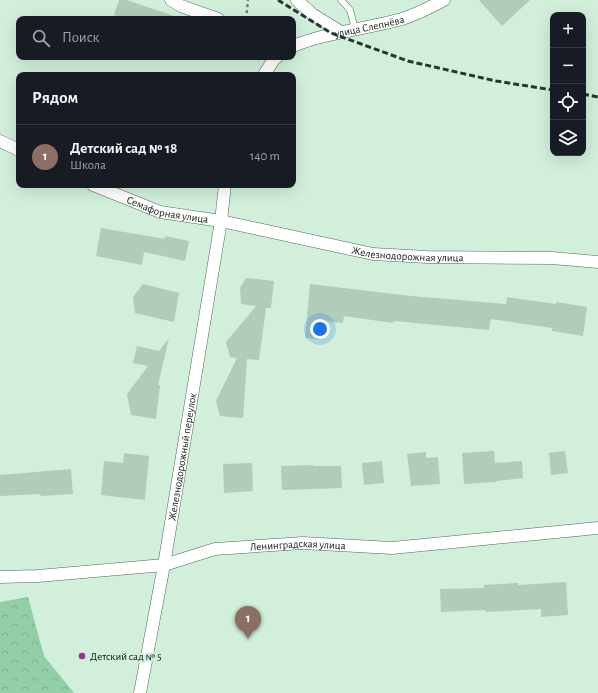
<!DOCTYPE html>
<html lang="ru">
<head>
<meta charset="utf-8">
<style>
  :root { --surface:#171b24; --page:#20242c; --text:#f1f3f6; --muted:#9ea1a6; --line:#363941; --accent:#0b8043 }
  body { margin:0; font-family:"Alegreya Sans",sans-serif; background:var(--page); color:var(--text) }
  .controls { position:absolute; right:12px; top:12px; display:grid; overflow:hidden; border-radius:8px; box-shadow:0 4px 16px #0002 }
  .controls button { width:36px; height:36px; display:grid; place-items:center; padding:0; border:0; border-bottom:1px solid var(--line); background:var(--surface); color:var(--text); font:20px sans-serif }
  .you { position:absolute; left:320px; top:329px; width:14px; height:14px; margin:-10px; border:3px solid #fff; border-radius:50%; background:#1a73e8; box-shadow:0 0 0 6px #1a73e833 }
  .badge { display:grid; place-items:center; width:26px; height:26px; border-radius:50%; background:var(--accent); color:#fff; font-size:13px; font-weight:700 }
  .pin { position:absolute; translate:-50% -33px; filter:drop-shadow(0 1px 2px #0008) }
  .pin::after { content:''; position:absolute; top:21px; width:14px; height:12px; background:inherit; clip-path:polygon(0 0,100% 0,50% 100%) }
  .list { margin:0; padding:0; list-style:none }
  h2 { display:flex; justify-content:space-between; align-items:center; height:52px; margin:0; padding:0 16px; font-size:17px }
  h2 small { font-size:13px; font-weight:400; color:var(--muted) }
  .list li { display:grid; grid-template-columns:26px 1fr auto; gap:12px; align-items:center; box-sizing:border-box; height:64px; padding:0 16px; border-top:1px solid var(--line) }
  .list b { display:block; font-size:15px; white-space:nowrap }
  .list p { margin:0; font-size:13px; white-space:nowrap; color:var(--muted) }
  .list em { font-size:13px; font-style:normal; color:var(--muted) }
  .icon { flex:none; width:22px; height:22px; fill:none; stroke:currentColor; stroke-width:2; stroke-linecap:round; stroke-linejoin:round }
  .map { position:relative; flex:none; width:598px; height:693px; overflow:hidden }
  .search { position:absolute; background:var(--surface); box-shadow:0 4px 16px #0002; left:16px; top:16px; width:280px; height:44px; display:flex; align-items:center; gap:10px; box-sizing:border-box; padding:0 14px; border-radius:8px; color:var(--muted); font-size:15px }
  .panel { position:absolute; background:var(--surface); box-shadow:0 4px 16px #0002; left:16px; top:72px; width:280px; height:116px; border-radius:8px }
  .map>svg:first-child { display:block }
  .forest { fill:url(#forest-crowns) }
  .building { fill:#b0cdb9 }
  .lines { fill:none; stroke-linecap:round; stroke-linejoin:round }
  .lane-casing { stroke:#4f6958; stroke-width:7 }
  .street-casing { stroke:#4f6958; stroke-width:13 }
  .path { stroke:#708476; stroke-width:2.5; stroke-dasharray:3 3; stroke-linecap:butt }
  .lane { stroke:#fff; stroke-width:6 }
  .street { stroke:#fff; stroke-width:12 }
  .rail { stroke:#29362d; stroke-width:3; stroke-dasharray:6 3; stroke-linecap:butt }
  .poi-dot { fill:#a1308d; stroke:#d1efdb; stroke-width:1.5 }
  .labels { text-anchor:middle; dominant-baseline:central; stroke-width:4; stroke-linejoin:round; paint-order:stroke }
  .street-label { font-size:11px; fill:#101a13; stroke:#d1efdb }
  .poi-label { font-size:11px; fill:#101a13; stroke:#d1efdb; text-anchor:start }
</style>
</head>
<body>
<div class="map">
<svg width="598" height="693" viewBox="0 0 598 693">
  <defs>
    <pattern id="forest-crowns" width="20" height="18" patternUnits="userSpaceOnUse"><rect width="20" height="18" fill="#92cea7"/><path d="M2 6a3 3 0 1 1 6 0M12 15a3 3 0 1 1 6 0" fill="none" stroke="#7db08f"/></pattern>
  </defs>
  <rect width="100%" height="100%" fill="#d1efdb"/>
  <polygon class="forest" points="28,597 44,656 74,693 0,693 0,602"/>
  <g class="building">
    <polygon points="119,0 127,0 177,17 177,19 126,19 114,15"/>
    <polygon points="479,0 530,0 502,26"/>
    <polygon points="101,228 165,239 165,236 189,241 185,261 144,252 142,265 96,256"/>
    <polygon points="246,278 274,281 271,308 266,308 259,360 247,359 243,418 220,416 216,401 237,358 230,357 226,342 256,306 241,304 240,288"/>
    <polygon points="143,284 179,293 174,322 135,313 133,297"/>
    <polygon points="310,284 411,296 506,304 507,297 556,304 556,302 587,307 583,336 552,331 552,328 491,319 489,330 394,321 393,323 344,316 343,323 323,321 321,340 305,338"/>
    <polygon points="169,338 158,385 160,385 156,419 131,415 127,394 148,366 133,363 137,346 159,351"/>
    <polygon points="494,451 495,463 522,461 523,478 496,481 496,482 464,484 462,453"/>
    <polygon points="565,451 568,473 551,475 549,453"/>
    <polygon points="426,452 426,458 438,457 440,484 411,486 407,454"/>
    <polygon points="124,453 149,456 145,500 101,495 104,461 123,463"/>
    <polygon points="382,461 384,483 364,485 362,463"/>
    <polygon points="252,463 253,491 224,493 223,464"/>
    <polygon points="313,465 313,466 341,466 342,488 282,490 281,466"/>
    <polygon points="71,469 73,494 41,496 40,494 0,496 0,475"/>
    <polygon points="566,582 568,615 541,617 541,609 486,612 485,610 441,612 440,589 484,588 484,585 518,583 518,585"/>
  </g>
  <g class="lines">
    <defs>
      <polyline id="lane" points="341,0 350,10 355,29"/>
      <g id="street">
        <polyline points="171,0 181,6 218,19"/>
        <polyline points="297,0 312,14 341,32"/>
        <path id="s1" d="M293 46C328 32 366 29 402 19 417 14 431 7 444 0"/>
        <polyline points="264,75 274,59 277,57"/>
        <polyline points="0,141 19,150"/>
        <path id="s2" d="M93 185 160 212 221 221 373 254 427 257 552 258 598 262"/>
        <path id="s3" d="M0 577 38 576 164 565 215 549 303 543 392 548 598 528"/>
        <path id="s4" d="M140 693 164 565 221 221 225 185"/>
      </g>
    </defs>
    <use href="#lane" class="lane-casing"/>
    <use href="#street" class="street-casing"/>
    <polyline class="path" points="246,19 248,0"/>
    <use href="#lane" class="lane"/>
    <use href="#street" class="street"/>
    <g class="rail">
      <polyline points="278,0 331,33 408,61 496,81 553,90"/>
      <polyline points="583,94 598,97"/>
    </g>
  </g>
  <circle class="poi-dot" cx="82" cy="656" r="4"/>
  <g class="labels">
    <g class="street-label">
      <text stroke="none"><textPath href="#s1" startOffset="79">улица Слепнёва</textPath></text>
      <text stroke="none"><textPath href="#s2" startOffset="79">Семафорная улица</textPath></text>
      <text stroke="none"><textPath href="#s2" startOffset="324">Железнодорожная улица</textPath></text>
      <text stroke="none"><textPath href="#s4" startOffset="240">Железнодорожный переулок</textPath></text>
      <text stroke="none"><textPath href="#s3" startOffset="301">Ленинградская улица</textPath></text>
    </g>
    <g class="poi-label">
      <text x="90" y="656">Детский сад № 5</text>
    </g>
  </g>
</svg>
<div class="controls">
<button>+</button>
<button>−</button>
<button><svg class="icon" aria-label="locate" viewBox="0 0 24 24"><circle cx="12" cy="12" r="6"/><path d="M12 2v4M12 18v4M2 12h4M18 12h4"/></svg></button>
<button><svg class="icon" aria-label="layers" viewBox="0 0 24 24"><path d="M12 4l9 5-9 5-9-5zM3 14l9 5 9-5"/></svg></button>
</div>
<div class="you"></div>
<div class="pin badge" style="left:248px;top:639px;background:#8d6e63">1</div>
<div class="search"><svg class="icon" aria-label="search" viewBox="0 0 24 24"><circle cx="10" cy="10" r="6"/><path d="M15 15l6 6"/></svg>Поиск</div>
<section class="panel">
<h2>Рядом<small></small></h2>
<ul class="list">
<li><span class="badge" style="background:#8d6e63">1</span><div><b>Детский сад № 18</b><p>Школа</p></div><em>140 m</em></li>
</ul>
</section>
</div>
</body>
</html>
